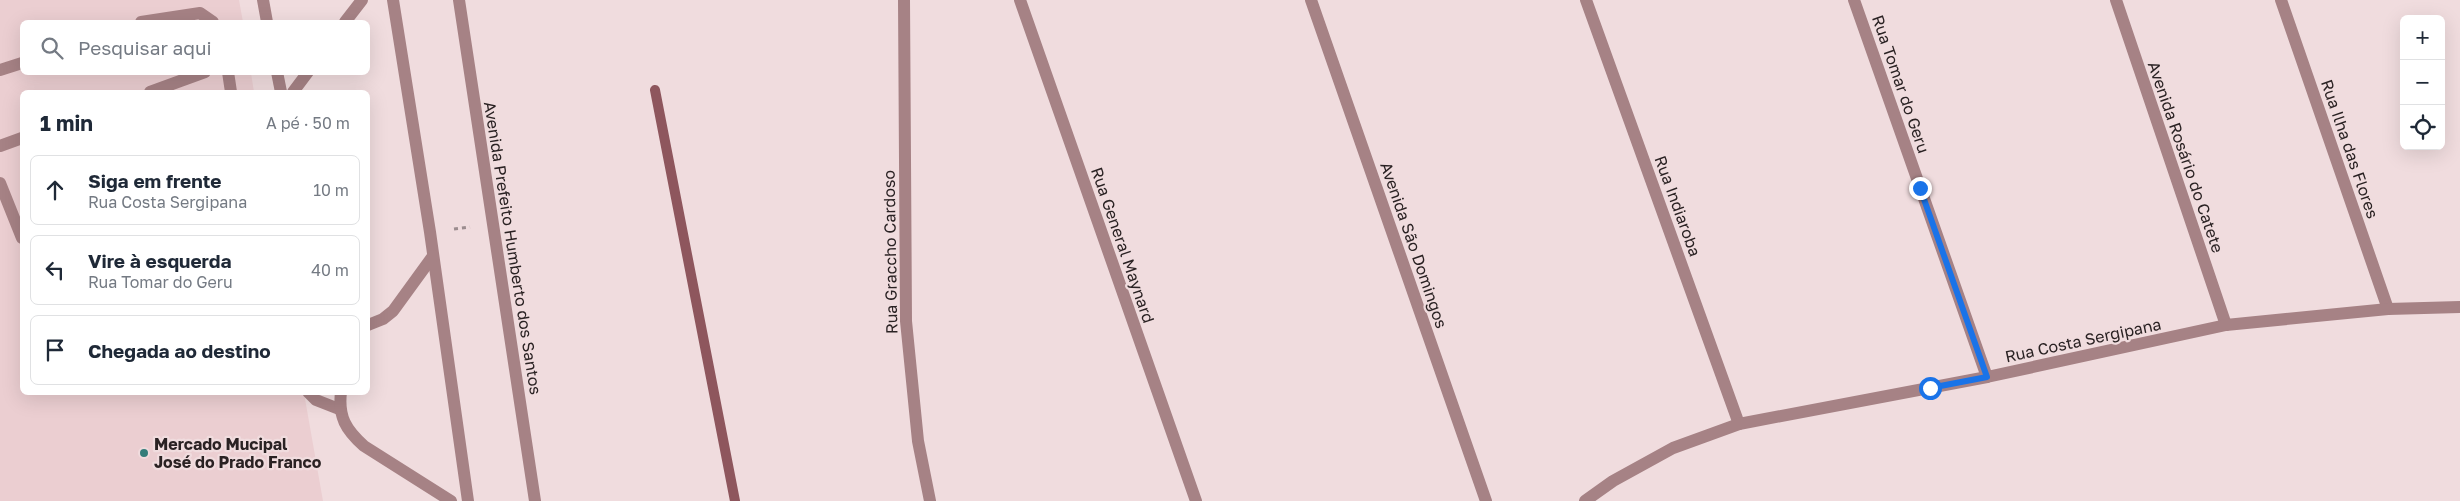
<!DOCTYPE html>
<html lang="pt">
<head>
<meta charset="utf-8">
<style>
  :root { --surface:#fff; --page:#f6f6f7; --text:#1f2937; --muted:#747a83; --line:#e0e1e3 }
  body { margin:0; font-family:"Golos Text",sans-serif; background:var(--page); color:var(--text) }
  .controls { position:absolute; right:15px; top:15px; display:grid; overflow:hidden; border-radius:8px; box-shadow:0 5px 20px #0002 }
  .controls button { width:45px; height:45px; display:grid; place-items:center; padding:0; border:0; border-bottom:1px solid var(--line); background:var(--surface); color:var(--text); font:25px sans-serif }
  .stop { position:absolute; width:15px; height:15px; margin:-11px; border:4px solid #1a73e8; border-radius:50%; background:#fff }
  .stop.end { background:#1a73e8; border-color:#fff; box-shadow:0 1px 5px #0008 }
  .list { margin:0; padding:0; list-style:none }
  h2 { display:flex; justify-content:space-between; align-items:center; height:65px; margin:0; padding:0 20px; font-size:21px }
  h2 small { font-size:16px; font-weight:400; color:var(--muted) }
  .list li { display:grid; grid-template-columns:32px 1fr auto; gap:15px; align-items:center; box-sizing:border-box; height:70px; margin:0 10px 10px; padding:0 10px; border:1px solid var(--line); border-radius:8px }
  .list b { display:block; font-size:19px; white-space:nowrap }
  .list p { margin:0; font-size:16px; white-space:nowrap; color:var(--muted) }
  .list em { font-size:16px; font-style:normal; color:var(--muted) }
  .icon { flex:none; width:28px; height:28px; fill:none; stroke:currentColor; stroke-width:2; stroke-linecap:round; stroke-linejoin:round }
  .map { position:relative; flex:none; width:2460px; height:501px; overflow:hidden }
  .search { position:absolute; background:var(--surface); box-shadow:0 5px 20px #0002; left:20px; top:20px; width:350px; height:55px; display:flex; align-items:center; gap:12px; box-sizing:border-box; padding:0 18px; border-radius:8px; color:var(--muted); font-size:19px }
  .panel { position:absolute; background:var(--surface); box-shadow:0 5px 20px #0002; left:20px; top:90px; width:350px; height:305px; border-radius:8px }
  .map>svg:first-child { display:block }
  .built { fill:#ebced1 }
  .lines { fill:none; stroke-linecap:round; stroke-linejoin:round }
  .stream { stroke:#8e565d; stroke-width:10 }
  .path { stroke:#9b8c8e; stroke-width:3; stroke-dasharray:4 4; stroke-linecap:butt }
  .minor { stroke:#a68285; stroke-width:12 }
  .route { stroke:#1a73e8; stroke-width:6 }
  .poi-dot { fill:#347d7a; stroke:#f0dcde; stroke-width:2 }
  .labels { text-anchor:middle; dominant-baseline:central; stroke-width:4.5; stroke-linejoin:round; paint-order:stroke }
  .street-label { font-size:16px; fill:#2a2223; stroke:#f0dcde }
  .poi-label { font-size:16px; font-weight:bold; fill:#2a2223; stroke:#f0dcde; text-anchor:start }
</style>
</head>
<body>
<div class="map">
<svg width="2460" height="501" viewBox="0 0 2460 501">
  <rect width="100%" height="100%" fill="#f0dcde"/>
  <polygon class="built" points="0,0 239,0 243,22 22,22 22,72 251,73 254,92 22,92 22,392 304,393 323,501 0,501"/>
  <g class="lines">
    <polyline class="stream" points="655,90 735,501"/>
    <polyline class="path" points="454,229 470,227"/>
    <g class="minor">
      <polyline points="263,0 267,22"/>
      <polyline points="393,0 430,232 468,501"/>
      <polyline points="459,0 535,501"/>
      <polyline points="904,0 906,321 918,441 930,501"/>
      <polyline points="1020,0 1196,501"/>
      <polyline points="1311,0 1486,501"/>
      <polyline points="1586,0 1739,424"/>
      <polyline points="1854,0 1987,377"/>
      <polyline points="2116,0 2226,325"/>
      <polyline points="2281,0 2388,309"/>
      <polyline points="141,22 200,13 213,22"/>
      <polyline points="345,22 362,0"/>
      <polyline points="0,70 22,63"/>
      <polyline points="228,72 231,92"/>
      <polyline points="277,72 281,92"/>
      <polyline points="150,92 205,72"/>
      <polyline points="293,92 308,72"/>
      <polyline points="0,146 22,138"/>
      <polyline points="0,183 22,238"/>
      <polyline points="368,325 383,319 393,311 433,256"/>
      <polyline points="308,392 316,400 339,409"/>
      <path d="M341 392C338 417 346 430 364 446L451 501"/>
      <polyline points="1585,501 1613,481 1673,448 1739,424 1987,377 2226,325 2388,309 2460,307"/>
    </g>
  </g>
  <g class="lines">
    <polyline class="route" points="1920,188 1987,377 1930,388"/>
  </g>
  <circle class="poi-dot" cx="144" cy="453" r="5"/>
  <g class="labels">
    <g class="street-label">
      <text transform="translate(1901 84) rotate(71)">Rua Tomar do Geru</text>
      <text transform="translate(2350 149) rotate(71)">Rua Ilha das Flores</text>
      <text transform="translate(2186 157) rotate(71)">Avenida Rosário do Catete</text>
      <text transform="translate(1678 206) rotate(70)">Rua Indiaroba</text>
      <text transform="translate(1123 245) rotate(71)">Rua General Maynard</text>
      <text transform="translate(1414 245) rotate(71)">Avenida São Domingos</text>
      <text transform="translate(513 248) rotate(81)">Avenida Prefeito Humberto dos Santos</text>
      <text transform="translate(890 252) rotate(-91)">Rua Graccho Cardoso</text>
      <text transform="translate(2083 340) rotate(-12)">Rua Costa Sergipana</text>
    </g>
    <g class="poi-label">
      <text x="154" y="444">Mercado Mucipal<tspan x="154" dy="18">José do Prado Franco</tspan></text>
    </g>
  </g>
</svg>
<div class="controls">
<button>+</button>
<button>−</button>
<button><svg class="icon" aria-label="locate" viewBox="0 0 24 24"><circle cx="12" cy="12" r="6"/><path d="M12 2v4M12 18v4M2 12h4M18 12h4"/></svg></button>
</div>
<div class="stop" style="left:1930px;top:388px"></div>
<div class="stop end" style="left:1920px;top:188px"></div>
<div class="search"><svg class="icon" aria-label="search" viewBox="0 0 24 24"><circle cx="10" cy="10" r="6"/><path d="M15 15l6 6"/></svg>Pesquisar aqui</div>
<section class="panel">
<h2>1 min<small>A pé · 50 m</small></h2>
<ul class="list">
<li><svg class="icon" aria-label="ahead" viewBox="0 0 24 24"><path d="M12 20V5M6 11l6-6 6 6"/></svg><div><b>Siga em frente</b><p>Rua Costa Sergipana</p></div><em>10 m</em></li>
<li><svg class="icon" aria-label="left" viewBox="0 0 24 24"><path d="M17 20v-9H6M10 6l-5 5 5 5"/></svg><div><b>Vire à esquerda</b><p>Rua Tomar do Geru</p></div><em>40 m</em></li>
<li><svg class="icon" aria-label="arrive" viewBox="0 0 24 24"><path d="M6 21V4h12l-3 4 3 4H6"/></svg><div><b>Chegada ao destino</b></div></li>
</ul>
</section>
</div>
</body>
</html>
